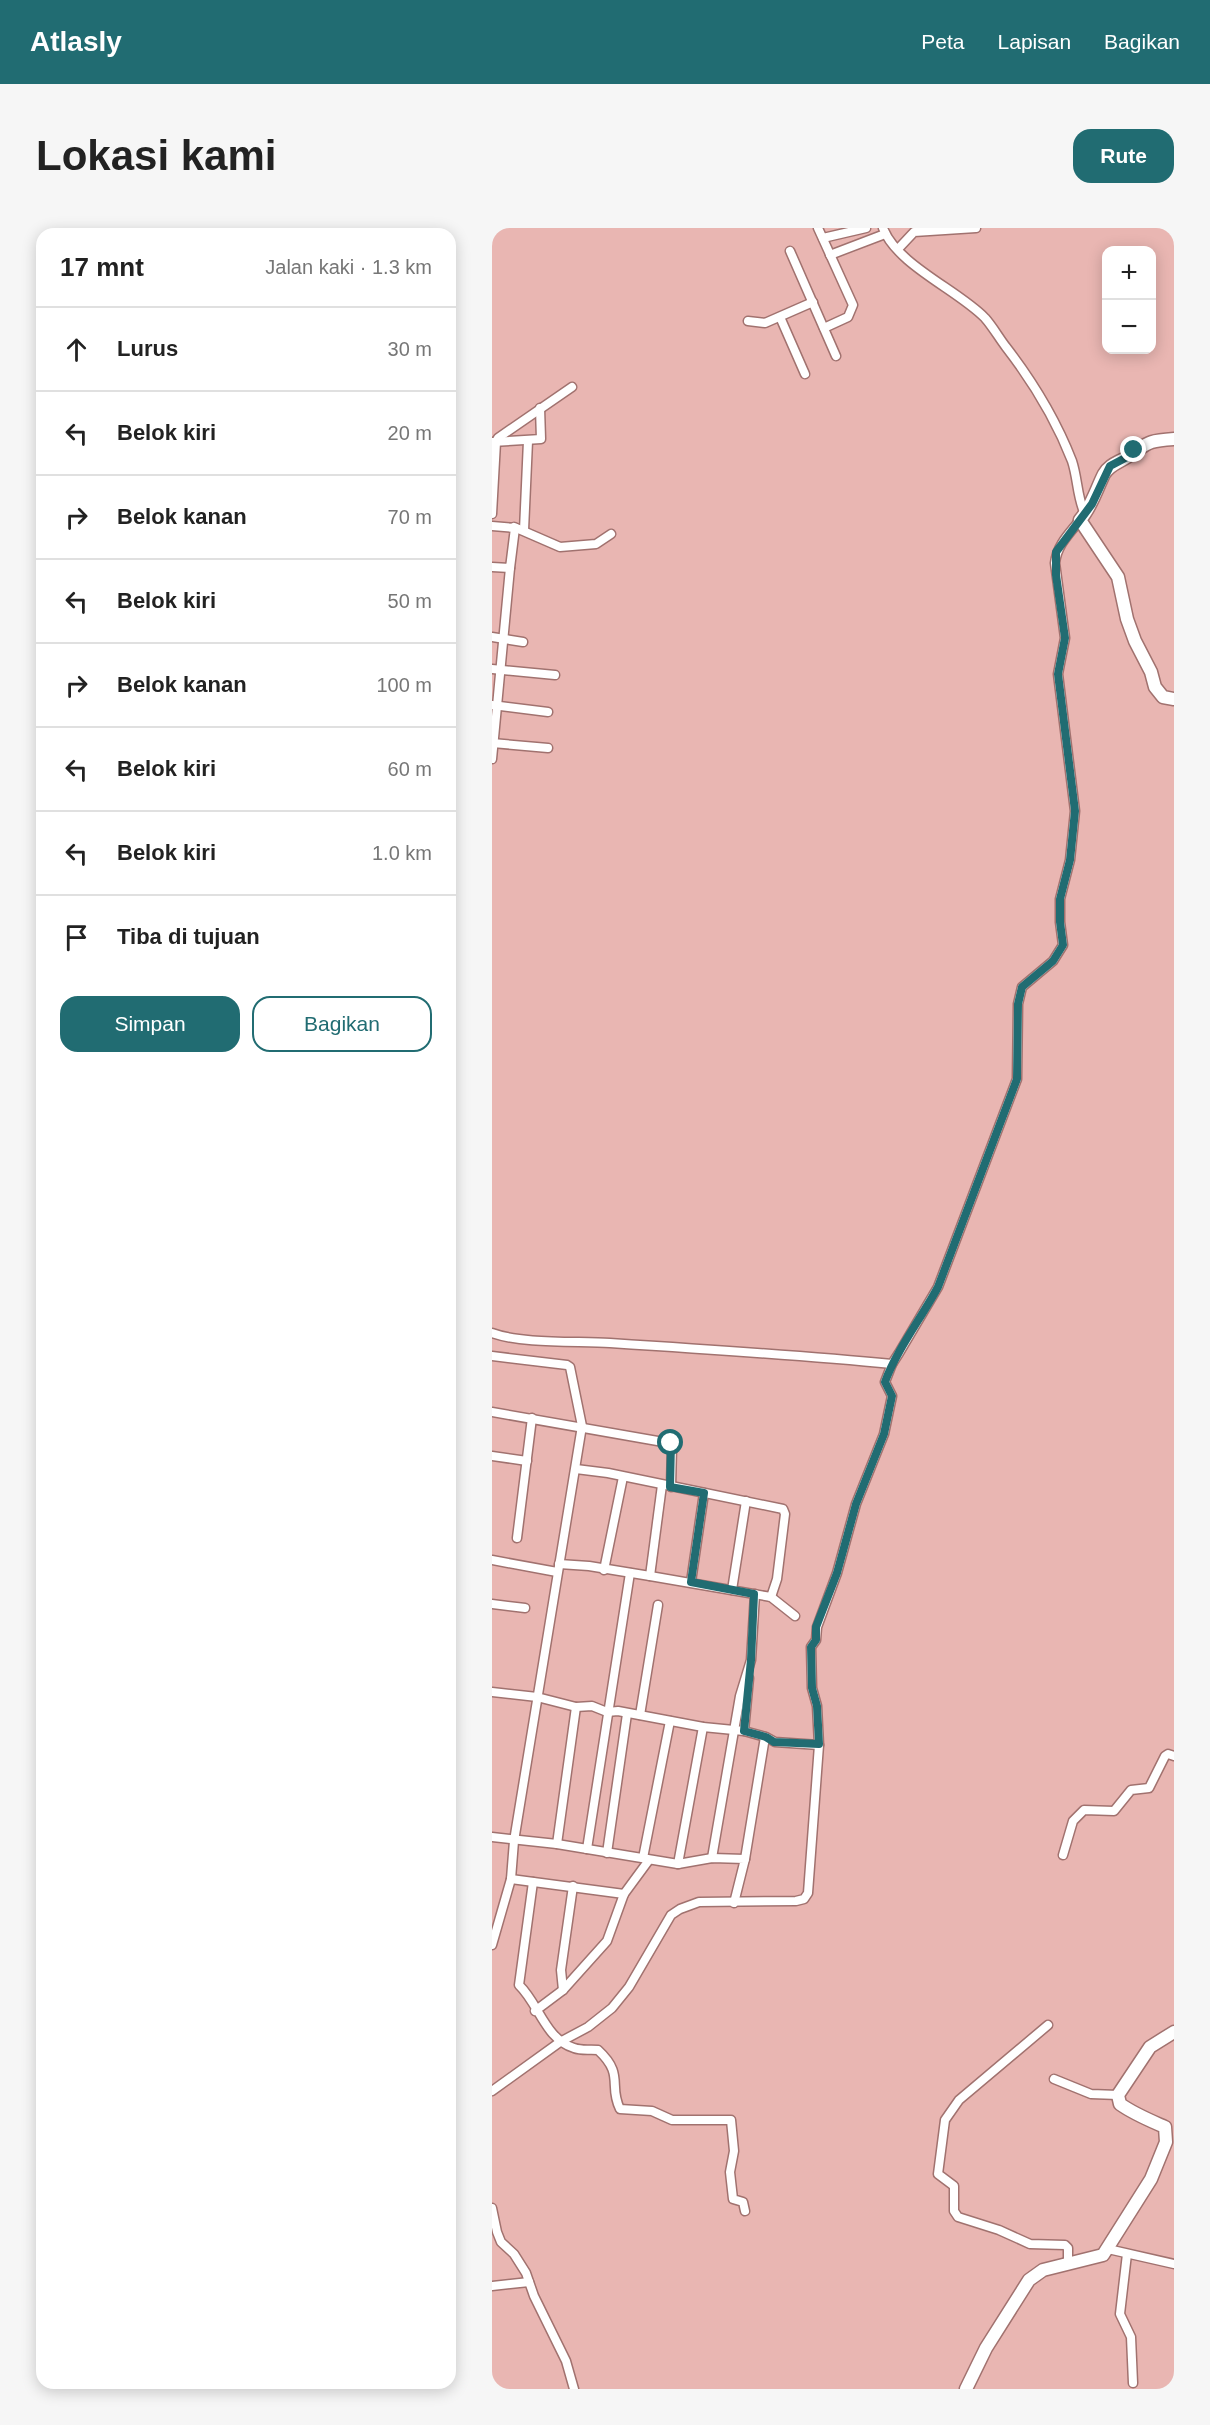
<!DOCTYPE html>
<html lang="id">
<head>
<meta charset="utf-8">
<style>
  :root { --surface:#fff; --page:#f6f6f6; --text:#222; --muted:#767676; --line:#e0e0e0; --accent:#216c72 }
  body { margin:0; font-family:Arial,sans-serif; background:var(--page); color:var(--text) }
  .controls { position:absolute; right:18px; top:18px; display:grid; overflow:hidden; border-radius:12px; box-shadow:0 3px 15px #0003 }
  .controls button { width:54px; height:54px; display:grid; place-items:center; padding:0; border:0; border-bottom:2px solid var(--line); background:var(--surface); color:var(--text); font:30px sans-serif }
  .stop { position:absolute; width:18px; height:18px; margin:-14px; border:4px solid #216c72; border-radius:50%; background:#fff }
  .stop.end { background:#216c72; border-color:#fff; box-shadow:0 2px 6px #0008 }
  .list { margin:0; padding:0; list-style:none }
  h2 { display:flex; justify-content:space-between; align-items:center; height:78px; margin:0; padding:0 24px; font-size:26px }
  h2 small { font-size:20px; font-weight:400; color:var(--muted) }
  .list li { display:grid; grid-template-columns:39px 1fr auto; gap:18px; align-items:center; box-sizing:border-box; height:84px; padding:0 24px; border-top:2px solid var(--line) }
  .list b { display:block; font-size:22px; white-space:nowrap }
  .list em { font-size:20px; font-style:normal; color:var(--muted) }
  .actions { display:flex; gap:12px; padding:18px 24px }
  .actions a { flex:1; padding:14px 0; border:2px solid var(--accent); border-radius:18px; text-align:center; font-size:21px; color:var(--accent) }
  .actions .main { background:var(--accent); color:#fff }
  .icon { flex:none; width:33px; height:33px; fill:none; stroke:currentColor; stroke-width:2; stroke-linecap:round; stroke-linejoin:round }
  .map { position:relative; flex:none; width:682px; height:2161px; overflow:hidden; border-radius:18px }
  header { display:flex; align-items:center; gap:36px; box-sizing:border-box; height:84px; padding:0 30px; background:var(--accent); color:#fff }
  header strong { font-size:28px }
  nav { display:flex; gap:33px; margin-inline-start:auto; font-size:21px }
  .intro { display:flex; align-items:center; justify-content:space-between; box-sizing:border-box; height:144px; padding:0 36px }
  h1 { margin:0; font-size:42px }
  .button { padding:15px 27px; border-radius:18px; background:var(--accent); color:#fff; font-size:21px; font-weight:700 }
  main { display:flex; gap:36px; padding:0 36px }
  aside { flex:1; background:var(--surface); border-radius:18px; box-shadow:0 3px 15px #0003 }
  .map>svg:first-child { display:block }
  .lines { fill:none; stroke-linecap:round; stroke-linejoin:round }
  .street-casing { stroke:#a1726f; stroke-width:11 }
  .secondary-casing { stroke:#a1726f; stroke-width:15 }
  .street { stroke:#fff; stroke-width:8 }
  .secondary { stroke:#fff; stroke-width:12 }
  .route { stroke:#216c72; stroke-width:8 }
</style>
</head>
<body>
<header>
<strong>Atlasly</strong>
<nav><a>Peta</a><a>Lapisan</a><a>Bagikan</a></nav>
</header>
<div class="intro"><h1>Lokasi kami</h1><a class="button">Rute</a></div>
<main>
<aside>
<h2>17 mnt<small>Jalan kaki · 1.3 km</small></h2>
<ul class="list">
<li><svg class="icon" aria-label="ahead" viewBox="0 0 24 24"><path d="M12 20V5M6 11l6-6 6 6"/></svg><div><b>Lurus</b></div><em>30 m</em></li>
<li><svg class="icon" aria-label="left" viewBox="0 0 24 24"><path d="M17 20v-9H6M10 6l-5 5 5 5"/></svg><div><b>Belok kiri</b></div><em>20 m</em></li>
<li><svg class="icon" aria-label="right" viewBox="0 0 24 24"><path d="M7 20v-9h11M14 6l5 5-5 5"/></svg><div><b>Belok kanan</b></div><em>70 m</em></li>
<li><svg class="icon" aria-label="left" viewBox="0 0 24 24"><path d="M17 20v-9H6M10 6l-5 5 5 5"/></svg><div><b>Belok kiri</b></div><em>50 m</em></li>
<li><svg class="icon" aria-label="right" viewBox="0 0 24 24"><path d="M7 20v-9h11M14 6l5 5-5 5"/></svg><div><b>Belok kanan</b></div><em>100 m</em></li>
<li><svg class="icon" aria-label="left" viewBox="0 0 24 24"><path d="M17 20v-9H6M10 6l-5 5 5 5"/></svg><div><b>Belok kiri</b></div><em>60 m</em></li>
<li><svg class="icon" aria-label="left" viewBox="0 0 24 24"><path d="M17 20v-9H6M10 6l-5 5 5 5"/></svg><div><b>Belok kiri</b></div><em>1.0 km</em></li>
<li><svg class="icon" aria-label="arrive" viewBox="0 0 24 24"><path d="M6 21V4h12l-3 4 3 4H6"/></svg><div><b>Tiba di tujuan</b></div></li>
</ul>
<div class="actions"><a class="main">Simpan</a><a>Bagikan</a></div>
</aside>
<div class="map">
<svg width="682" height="2161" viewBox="0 0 682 2161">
  <rect width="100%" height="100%" fill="#e9b6b2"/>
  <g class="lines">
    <defs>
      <g id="street">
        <polyline points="326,0 361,77 356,89 332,100"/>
        <path d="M391 0C405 37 466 62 493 90 501 99 507 110 514 119 541 154 564 192 580 233 586 251 585 270 593 286"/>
        <polyline points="331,10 374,0"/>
        <polyline points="406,21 422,4 484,0"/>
        <polyline points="298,23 344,128"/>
        <polyline points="338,27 393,6"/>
        <polyline points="288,89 313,146"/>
        <polyline points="256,93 273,95 321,74"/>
        <polyline points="0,214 49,211 48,180"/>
        <polyline points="0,286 4,214 6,210 80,159"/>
        <polyline points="0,298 23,300 18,340 0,339"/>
        <polyline points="22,299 68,319 104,316 119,306"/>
        <polyline points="32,302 36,213"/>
        <polyline points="0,409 31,414"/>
        <polyline points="0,441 63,447"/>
        <polyline points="0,477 56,484"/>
        <polyline points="0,515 56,520"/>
        <polyline points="0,531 18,340"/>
        <path d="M0 1105C30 1116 84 1113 118 1115 212 1121 306 1127 400 1136L407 1125 446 1059 525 851 526 776 530 759 561 733 571 717 568 694V671L578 632 583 583 566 446 573 410 563 335C565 317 577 306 588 292"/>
        <polyline points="0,1128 75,1137 78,1139 90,1198 22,1613 19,1651 0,1717"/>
        <polyline points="0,1184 177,1215 180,1218 179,1259"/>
        <polyline points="0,1228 35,1233"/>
        <polyline points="84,1241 116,1245 291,1281 293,1286 285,1351 279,1369"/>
        <polyline points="25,1310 40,1190"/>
        <polyline points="0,1332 65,1344"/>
        <polyline points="67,1336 97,1338 158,1348 279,1369 303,1388"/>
        <polyline points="112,1342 131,1249"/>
        <polyline points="158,1348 170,1257"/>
        <polyline points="199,1354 212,1265"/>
        <polyline points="240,1362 254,1273"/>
        <polyline points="0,1376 33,1380"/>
        <polyline points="0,1464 45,1469 84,1479 100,1478 115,1484 126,1483 211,1499 252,1503 274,1509 283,1514 327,1517"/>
        <polyline points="148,1487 166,1377"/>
        <polyline points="252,1503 257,1450"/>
        <polyline points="0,1609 65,1616 186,1636 220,1630 253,1631 242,1675"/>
        <polyline points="65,1616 84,1479"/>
        <polyline points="95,1621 138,1345"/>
        <polyline points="115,1625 135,1486"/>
        <polyline points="571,1627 581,1593 592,1582 622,1583 639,1562 657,1560 673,1528 676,1526 682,1528"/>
        <polyline points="151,1630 178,1493"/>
        <polyline points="220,1630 248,1468 259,1432 263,1366"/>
        <polyline points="253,1631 273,1509"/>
        <polyline points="186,1636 211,1499"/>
        <polyline points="19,1651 132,1666"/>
        <path d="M41 1654 27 1757C47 1776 53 1811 82 1820 90 1823 98 1821 106 1822 133 1847 116 1857 128 1881L160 1883 180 1892H239L242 1923 238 1944 241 1971 251 1974 253 1983"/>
        <polyline points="71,1762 69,1742 81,1658"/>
        <polyline points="43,1783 71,1762 115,1713 132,1666 157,1632"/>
        <polyline points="556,1797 467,1872 453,1892 446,1946 462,1958 462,1983 466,1989 507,2002 538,2016 573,2017 576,2020 576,2035"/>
        <polyline points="562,1851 599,1866 626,1867"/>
        <polyline points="0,1863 68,1814 96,1799 120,1780 137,1759 179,1687 188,1681 207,1674 304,1673 312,1671 316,1665 327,1517 325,1478 320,1460 319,1419 324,1412 325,1399 345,1345 364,1276 392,1206 400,1168 393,1154 400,1136"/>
        <polyline points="0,1980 5,2004 9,2014 22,2026 34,2045 42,2068 74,2133 82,2161"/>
        <polyline points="616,2021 682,2036"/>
        <polyline points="635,2026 628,2086 639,2109 641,2155"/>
        <polyline points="0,2058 37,2054"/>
      </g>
      <g id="secondary">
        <path d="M682 211C653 213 657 215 635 229 626 235 618 236 612 246 604 262 600 278 588 292L626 349 635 391 643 413 659 444 663 459 671 469 682 471"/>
        <path d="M474 2161 494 2120 537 2052 551 2042 611 2027 659 1951 674 1914 673 1899C657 1892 642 1886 628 1876L626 1867 658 1819 682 1804"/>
      </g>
    </defs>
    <use href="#street" class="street-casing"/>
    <use href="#secondary" class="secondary-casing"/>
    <use href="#street" class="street"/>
    <use href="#secondary" class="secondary"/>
  </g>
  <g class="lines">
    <path class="route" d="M179 1215 178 1259 212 1265 199 1354 262 1366 259 1432 252 1503 274 1509 282 1514 327 1516 325 1478 320 1460 319 1419 324 1412V1399L345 1345 364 1276 392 1206 400 1168 393 1154C404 1123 430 1089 446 1059L525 851 526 776 530 759 561 733 571 717 568 694V671L578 632 583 583 566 446 573 410 564 347V324L600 276 618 238 637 228 642 222"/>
  </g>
</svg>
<div class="controls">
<button>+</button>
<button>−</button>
</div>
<div class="stop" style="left:179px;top:1215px"></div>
<div class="stop end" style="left:642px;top:222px"></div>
</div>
</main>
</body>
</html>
